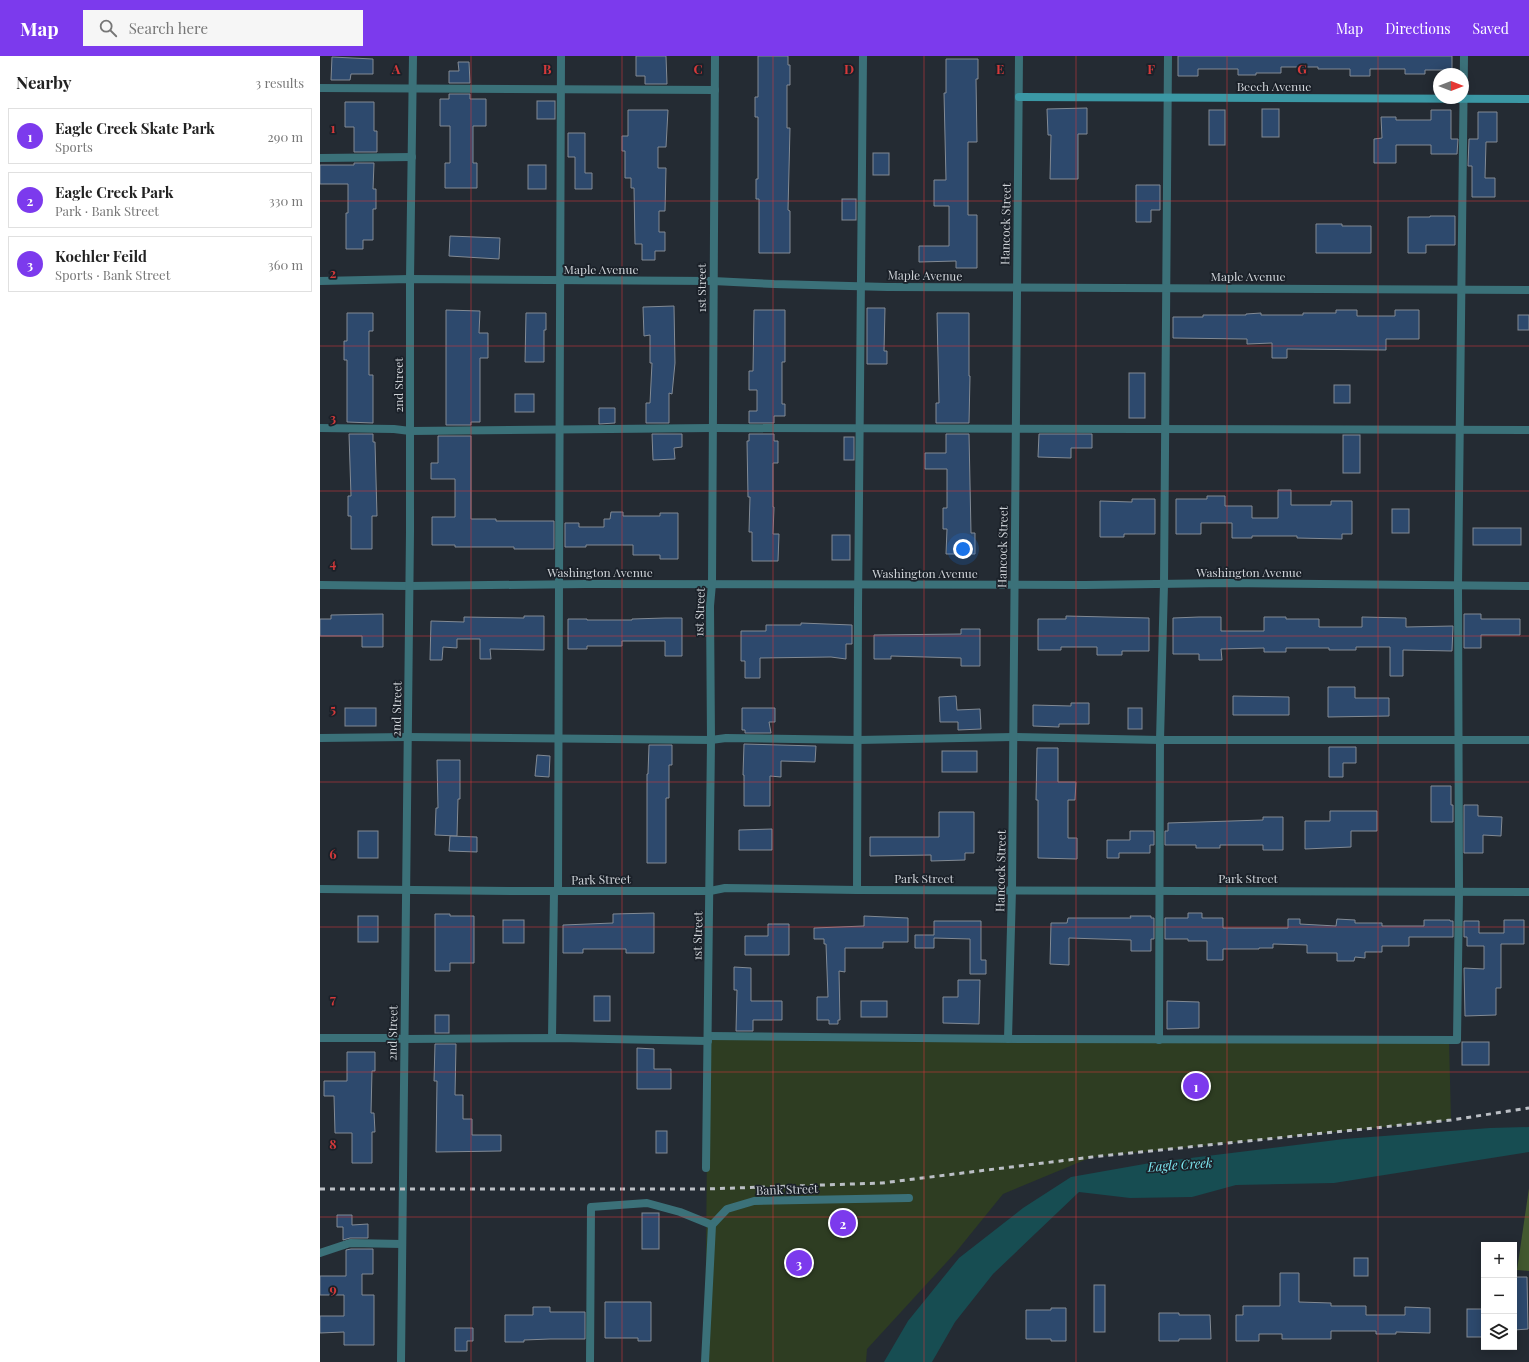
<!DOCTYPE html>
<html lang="en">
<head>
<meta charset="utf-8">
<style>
  :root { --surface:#fff; --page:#f6f6f6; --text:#222; --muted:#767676; --line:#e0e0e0; --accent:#7c3aed }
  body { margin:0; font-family:"Playfair Display",serif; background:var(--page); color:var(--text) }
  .controls { position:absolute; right:12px; bottom:12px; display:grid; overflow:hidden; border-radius:0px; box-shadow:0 2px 10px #0003 }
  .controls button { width:36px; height:36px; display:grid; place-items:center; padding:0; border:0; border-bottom:1px solid var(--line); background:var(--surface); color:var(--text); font:20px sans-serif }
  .compass { position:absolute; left:1113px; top:12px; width:36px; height:36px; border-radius:50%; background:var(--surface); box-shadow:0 2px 10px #0003; rotate:90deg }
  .you { position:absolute; left:643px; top:493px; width:14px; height:14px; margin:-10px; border:3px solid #fff; border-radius:50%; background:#1a73e8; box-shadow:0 0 0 6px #1a73e833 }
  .badge { display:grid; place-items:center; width:26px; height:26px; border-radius:50%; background:var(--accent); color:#fff; font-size:13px; font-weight:700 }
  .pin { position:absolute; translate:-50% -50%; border:2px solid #fff; box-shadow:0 1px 4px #0006 }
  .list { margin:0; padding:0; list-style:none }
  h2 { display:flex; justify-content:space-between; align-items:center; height:52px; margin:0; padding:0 16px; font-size:17px }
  h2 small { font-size:13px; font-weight:400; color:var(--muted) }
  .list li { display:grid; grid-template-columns:26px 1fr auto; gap:12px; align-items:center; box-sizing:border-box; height:56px; margin:0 8px 8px; padding:0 8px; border:1px solid var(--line); border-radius:0px }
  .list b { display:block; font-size:15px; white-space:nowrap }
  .list p { margin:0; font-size:13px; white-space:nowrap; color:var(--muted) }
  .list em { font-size:13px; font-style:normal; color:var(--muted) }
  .icon { flex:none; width:22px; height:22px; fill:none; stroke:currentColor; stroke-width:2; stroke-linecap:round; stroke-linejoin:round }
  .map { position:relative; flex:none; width:1209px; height:1306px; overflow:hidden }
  header { display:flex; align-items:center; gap:24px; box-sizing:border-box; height:56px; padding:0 20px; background:var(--accent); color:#fff }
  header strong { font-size:19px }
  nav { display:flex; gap:22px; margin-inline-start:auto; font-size:14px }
  .search { width:280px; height:36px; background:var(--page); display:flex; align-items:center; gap:10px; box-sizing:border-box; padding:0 14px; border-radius:0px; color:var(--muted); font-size:15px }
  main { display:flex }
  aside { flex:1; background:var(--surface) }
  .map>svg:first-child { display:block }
  .green { fill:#2e3d22 }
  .forest { fill:#435930 }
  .water { fill:#174d52 }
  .building { fill:#2d496d; stroke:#828a94 }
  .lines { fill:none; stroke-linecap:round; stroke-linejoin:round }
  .lane { stroke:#3b7179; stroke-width:8 }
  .street { stroke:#3b7179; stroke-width:8 }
  .secondary { stroke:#3b98a5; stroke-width:8 }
  .rail { stroke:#bbbfc5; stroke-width:3; stroke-dasharray:5 5; stroke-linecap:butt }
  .grid { fill:none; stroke:#d5393a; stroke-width:1; stroke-opacity:0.55 }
  .labels { text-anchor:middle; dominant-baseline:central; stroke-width:3.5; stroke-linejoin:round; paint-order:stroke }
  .street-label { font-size:12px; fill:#cfd3d8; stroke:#1b2129 }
  .water-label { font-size:13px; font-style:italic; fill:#7ee9f3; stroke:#1b2129 }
  .grid-label { font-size:13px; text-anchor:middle; font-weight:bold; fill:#d5393a; stroke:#1b2129; stroke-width:3.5; stroke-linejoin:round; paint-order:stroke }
</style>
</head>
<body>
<header>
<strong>Map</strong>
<div class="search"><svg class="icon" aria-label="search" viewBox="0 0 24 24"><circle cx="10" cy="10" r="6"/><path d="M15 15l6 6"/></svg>Search here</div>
<nav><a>Map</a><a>Directions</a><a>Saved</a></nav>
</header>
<main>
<aside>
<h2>Nearby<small>3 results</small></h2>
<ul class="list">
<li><span class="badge">1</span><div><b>Eagle Creek Skate Park</b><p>Sports</p></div><em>290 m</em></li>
<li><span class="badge">2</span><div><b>Eagle Creek Park</b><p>Park · Bank Street</p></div><em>330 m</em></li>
<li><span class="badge">3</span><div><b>Koehler Feild</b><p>Sports · Bank Street</p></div><em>360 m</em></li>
</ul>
</aside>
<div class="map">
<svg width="1209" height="1306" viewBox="0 0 1209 1306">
  <rect width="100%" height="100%" fill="#242b33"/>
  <polygon class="green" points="388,980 1129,984 1131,1064 772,1101 683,1138 636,1196 547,1293 546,1306 385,1306"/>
  <polygon class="forest" points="1209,1132 1209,1215 1197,1214"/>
  <polygon class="water" points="1209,1071 1209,1096 1014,1127 916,1129 872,1141 810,1142 759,1136 673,1218 635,1266 612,1306 564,1306 588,1265 639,1202 703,1152 751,1121 830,1107 1024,1083 1170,1072"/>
  <g class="building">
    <polygon points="316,0 346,0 347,28 325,28 325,20 316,20"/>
    <polygon points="438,0 468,0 468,9 470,9 470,29 467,29 467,72 470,72 468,154 470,155 470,197 439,197 439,143 436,143 436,123 438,123 438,61 435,61 435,41 438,41"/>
    <polygon points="858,0 1132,0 1132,14 1105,14 1105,18 1085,18 1085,13 1050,13 1050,20 1030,20 1030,13 998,13 998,11 961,11 961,17 936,17 936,19 918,19 918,13 878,13 878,20 858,20"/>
    <polygon points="12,1 53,3 53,18 31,18 30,24 11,24"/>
    <polygon points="626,3 658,3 658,23 656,23 657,86 648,86 648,159 657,159 657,212 636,212 636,205 599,206 599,190 629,190 629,150 614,150 614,124 626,124 624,37 626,37"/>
    <polygon points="138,6 149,6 150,27 129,27 129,15 139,15"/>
    <polygon points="129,38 150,38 150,43 166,43 166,70 153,70 153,107 157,107 157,132 125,132 125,107 130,107 130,70 120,70 120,43 129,43"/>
    <rect x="217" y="45" width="18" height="18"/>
    <polygon points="25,46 54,46 54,75 57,75 57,96 34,96 34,71 25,71"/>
    <polygon points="767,52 767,78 758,78 758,123 730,123 731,79 728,79 727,53"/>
    <rect x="942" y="53" width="17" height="28"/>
    <polygon points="308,54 348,54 346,91 338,91 338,112 346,112 345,155 339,155 339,176 345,176 345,195 335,195 335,204 322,204 322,188 315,188 314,132 311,132 311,122 305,122 305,95 302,95 302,80 308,80"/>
    <rect x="889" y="54" width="16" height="35"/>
    <polygon points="1111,54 1131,54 1131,83 1138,83 1137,98 1111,98 1111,89 1076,89 1076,107 1054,107 1054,83 1062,82 1061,61 1076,61 1076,64 1111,64"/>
    <polygon points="1158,56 1177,56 1177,86 1166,86 1165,122 1175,122 1175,141 1152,141 1152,110 1148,110 1149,83 1158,83"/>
    <polygon points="248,77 265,77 265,117 272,117 272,133 255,133 255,101 248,101"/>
    <rect x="553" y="97" width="16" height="22"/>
    <polygon points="34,107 54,107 53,133 56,133 56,153 53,153 53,184 43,184 43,193 26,193 26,157 28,157 28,128 0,128 0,109 34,109"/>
    <rect x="208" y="109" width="18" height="24"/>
    <polygon points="816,129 840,129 840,154 831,154 831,166 816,166"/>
    <rect x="522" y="143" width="14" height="21"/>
    <polygon points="1110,160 1135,160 1135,189 1106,189 1106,197 1088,197 1088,161 1110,161"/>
    <polygon points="996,168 1022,168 1022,170 1051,170 1051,197 996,197"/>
    <polygon points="130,180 180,182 179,203 129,200"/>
    <polygon points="354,250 355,307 352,338 349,337 349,367 326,367 326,347 330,347 332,307 330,307 330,279 324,280 323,251"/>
    <polygon points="547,252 565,252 564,295 567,295 567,308 547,308"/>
    <polygon points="126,254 160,255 159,277 168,277 168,302 160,302 160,366 151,366 151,369 126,369"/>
    <polygon points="434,254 465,254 465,306 462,306 462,348 465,348 465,360 454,360 454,367 429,367 429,355 437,355 437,334 429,334 429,315 433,315"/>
    <polygon points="1016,254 1037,254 1037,260 1075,260 1075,254 1099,254 1099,283 1066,283 1066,294 967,293 967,302 952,302 952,287 927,288 927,283 853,282 853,261 883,261 883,259 926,259 926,258 941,257 941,259 983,259 983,257 1016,257"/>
    <polygon points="27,257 53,257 53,275 49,275 49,319 53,319 53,367 27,366 27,304 24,304 24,285 27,285"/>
    <polygon points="206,257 226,257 226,274 224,274 224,306 205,306"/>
    <polygon points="617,257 649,257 649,320 650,320 649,367 616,367 616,347 619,347"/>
    <rect x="1198" y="259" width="11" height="15"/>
    <rect x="809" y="317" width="16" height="45"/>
    <rect x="1014" y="329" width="16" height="18"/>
    <rect x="195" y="338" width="19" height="18"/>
    <polygon points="279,352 295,352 295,367 279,368"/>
    <polygon points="29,378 53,378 53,386 55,386 57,460 52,460 52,493 31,493 31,460 28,460 28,440 31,440"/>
    <polygon points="332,378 362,378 362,391 354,392 355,403 333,404"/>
    <polygon points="429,378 454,378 454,385 458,385 458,407 453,407 453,451 454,451 453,478 459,478 458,505 432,505 432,476 429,476 430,441 428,441 427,385 429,385"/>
    <polygon points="626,378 649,378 651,477 655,477 655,498 626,498 627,473 623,473 623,452 627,452 627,413 605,413 605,397 626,397"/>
    <polygon points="719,378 772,378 772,392 751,392 751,402 718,401"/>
    <rect x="1023" y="379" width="17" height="38"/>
    <polygon points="118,380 151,380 151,463 176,463 176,465 234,465 234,493 194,493 194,491 135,491 135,489 112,489 112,461 135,461 135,423 111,423 111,407 118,407"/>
    <rect x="524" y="381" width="10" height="23"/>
    <polygon points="958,434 971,434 971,449 1011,449 1011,445 1032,445 1032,478 1022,478 1022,483 977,482 977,480 932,480 932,482 912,482 912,467 881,467 881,478 856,478 856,443 887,443 887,440 905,440 905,450 932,450 932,462 958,462"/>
    <polygon points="812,443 835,443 835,478 804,478 804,481 780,481 780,445 812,446"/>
    <rect x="1072" y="453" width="17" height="24"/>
    <polygon points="291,456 303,456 303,460 340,460 340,457 358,457 358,503 340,503 340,499 313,499 313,489 266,489 266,491 245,491 245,467 259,467 259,471 284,471 284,463 290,463"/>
    <rect x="1153" y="472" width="48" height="17"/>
    <rect x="512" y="479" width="18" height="25"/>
    <polygon points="63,558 63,591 42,591 42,580 0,580 0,563 11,563 11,559"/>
    <polygon points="1144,558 1161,558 1161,563 1200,563 1200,579 1161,579 1161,592 1144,592"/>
    <polygon points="204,560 224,560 224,594 170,593 171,603 160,603 160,583 137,583 137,592 123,591 122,604 110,604 111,565 144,566 144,561 204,562"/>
    <polygon points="746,560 829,562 829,595 802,595 802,599 777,599 777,591 741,591 741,594 718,594 718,563 746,563"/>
    <polygon points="879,561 901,561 901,575 944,575 944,561 966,561 966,563 999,563 999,571 1042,571 1042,561 1086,562 1086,571 1133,570 1132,595 1083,594 1083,620 1070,620 1070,591 1036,591 1036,594 1009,594 1009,592 966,592 966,596 944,596 944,592 901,593 902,604 879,604 879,598 853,598 853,562"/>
    <polygon points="345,562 362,562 362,600 345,600 345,585 302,585 302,590 267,590 267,593 248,593 248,563 267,563 267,564 312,564 312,563"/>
    <polygon points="481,567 532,569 532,588 526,588 526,603 511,601 440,602 440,622 425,622 425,605 421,605 421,575 446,575 446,569 481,569"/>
    <polygon points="641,573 660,573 660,610 641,610 641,602 571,600 571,603 554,603 554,579 641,578"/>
    <polygon points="1008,631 1035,631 1035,642 1069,642 1069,660 1008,661"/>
    <polygon points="636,640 637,654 660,653 661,673 638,674 638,666 620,666 619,641"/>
    <polygon points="913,640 969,641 969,659 913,659"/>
    <polygon points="751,647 769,647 769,668 739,668 739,671 713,670 713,649 751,650"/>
    <rect x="25" y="652" width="31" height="18"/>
    <polygon points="422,652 455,652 455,666 449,666 451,677 425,677 425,674 422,674"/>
    <rect x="808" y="652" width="14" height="21"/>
    <polygon points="424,688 496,690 495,706 461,705 461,721 450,720 450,750 424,750 424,719 423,719"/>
    <polygon points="329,689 352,689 352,709 349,709 349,742 346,742 346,807 327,807 327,718 328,718"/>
    <polygon points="1009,691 1036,691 1036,707 1023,707 1023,721 1009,721"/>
    <polygon points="717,692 738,692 738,726 756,726 755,744 748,744 748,782 757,782 757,803 718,802 718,744 716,744"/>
    <rect x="622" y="695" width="35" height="21"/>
    <polygon points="217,699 230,700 229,721 215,720"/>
    <polygon points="117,704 140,704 140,743 138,743 137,780 115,779 116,752 118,752"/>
    <polygon points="1111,730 1131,730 1131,749 1133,749 1133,766 1111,766"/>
    <polygon points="1144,749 1158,749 1158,760 1182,761 1181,780 1163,779 1163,797 1144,797"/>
    <polygon points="1010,755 1057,755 1057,775 1031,775 1031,791 985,793 985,765 1010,765"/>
    <polygon points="619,756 654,756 654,797 645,797 645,804 611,805 611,799 550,800 550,781 619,781"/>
    <polygon points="943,761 963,761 963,794 943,794 943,789 900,789 900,792 876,792 876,789 845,789 845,775 848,775 848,767 943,764"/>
    <polygon points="452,773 452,794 419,794 419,774"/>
    <rect x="38" y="775" width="20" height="27"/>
    <polygon points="810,775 834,775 834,789 830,789 830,797 799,797 799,802 787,802 787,784 810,784"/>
    <polygon points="130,780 157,781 157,796 129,795"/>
    <polygon points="334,857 334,897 306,897 306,893 263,893 263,897 243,897 243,869 293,867 293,858"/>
    <polygon points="868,857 882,857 882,862 903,862 903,872 968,872 968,863 980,863 980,868 1016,870 1017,863 1035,864 1035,867 1062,867 1062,870 1104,870 1104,864 1130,864 1130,865 1133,865 1133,881 1089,881 1089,890 1062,890 1062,896 1045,896 1045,902 1035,901 1034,905 1017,905 1017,897 987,897 987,889 953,888 953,892 939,892 939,893 903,893 903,904 887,904 887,885 868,885 868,883 845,883 845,862 868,862"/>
    <polygon points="115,858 130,858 130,860 154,860 154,907 130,907 130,915 115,915"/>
    <rect x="38" y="860" width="20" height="26"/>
    <polygon points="544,860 588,862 588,886 563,886 563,892 525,892 525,916 519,915 520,964 518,964 518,968 509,968 509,964 497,964 497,941 508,941 506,888 504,888 504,883 494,883 494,872 544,870"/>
    <polygon points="810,860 831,860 831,862 834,862 834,883 831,883 831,895 811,895 811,884 749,882 749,909 730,908 731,867 747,867 748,862 811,862"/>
    <rect x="183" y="864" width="21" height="23"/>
    <polygon points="1184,864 1204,864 1204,888 1181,888 1181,932 1176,932 1176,959 1145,960 1144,912 1164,913 1164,890 1147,890 1147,881 1144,881 1144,865 1159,865 1159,877 1184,877"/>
    <polygon points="614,865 661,865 661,904 666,904 666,918 650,918 650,883 614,882 614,892 595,892 595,879 614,879"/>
    <polygon points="448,868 469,868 469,899 425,899 425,880 448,880"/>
    <polygon points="414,911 431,912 431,945 462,945 462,964 433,964 433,975 416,975 417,934 414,934"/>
    <polygon points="638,924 660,924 659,968 623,967 623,941 638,941"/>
    <rect x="274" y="940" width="16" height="25"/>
    <rect x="541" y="945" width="26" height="16"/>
    <polygon points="847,945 879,946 879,972 847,973"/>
    <rect x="115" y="959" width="14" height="18"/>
    <rect x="1142" y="986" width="27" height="23"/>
    <polygon points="115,988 136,988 135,1039 143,1039 143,1063 152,1063 152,1079 181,1079 181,1095 116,1096 117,1025 114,1025"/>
    <polygon points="317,992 334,993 334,1013 351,1013 351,1033 317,1033"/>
    <polygon points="27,996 55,996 55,1015 52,1015 51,1057 54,1057 55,1076 52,1076 52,1107 32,1107 32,1077 15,1077 14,1040 4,1040 4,1025 27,1025"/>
    <rect x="336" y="1075" width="11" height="22"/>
    <rect x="322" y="1157" width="17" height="36"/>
    <polygon points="17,1159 32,1159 32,1169 48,1168 48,1182 30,1182 23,1184 23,1171 17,1171"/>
    <polygon points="31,1193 53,1193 53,1218 42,1218 42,1239 54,1239 54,1289 24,1289 24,1276 0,1277 0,1260 24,1260 24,1239 0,1239 0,1220 26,1220 26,1194"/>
    <rect x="1034" y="1202" width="14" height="18"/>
    <polygon points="960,1217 979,1217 979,1246 1011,1247 1011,1250 1046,1250 1046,1259 1085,1259 1085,1251 1110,1252 1110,1277 1076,1276 1076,1278 1056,1278 1056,1275 1011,1275 1011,1283 962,1283 962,1278 939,1278 939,1285 916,1285 916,1259 923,1259 923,1250 960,1250"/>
    <polygon points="1194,1221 1207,1221 1208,1273 1194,1274"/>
    <rect x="774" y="1229" width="11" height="47"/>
    <polygon points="285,1246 331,1246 331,1285 318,1285 318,1282 285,1282"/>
    <polygon points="213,1251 230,1251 230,1256 265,1256 265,1283 230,1283 204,1284 204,1286 185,1286 185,1259 213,1259"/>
    <polygon points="731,1252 746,1252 746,1285 731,1285 731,1283 706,1283 706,1254 731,1254"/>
    <rect x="1147" y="1253" width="17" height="28"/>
    <polygon points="839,1257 859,1257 859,1259 890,1259 891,1283 859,1283 859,1285 839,1285"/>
    <polygon points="135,1272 153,1272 153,1285 147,1285 147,1295 135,1295"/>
  </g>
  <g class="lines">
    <g class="lane">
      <polyline points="0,32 395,34"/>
      <polyline points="0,102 92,101"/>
      <polyline points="0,372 74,373 90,375 392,372 1209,374"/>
      <polyline points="0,682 88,681 391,684 406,682 538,684 693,681 840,684 1209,684"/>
      <polyline points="537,834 538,553 543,0"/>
      <polyline points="238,835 239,528"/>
      <polyline points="1139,836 1138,529 1144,0"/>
      <polyline points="232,982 234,835"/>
      <polyline points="839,984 840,684 844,528 848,0"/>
      <polyline points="0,1197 30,1187 82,1188"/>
    </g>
    <g class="street">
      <polyline points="0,225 90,223 393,225 454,228 567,231 1209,234"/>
      <polyline points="239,528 241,0"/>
      <polyline points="0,529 89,530 266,528 765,529 907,527 1209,530"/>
      <polyline points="0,833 190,835 390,835 405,832 537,834 1209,836"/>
      <polyline points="388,980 697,983 1137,984 1139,836"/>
      <polyline points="0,982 68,982 84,983 239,982 388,985"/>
      <polyline points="688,983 692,834 699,0"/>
      <polyline points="386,1112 391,684 390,550 392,528 395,0"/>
      <polyline points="81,1306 90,476 90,223 93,0"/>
      <polyline points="270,1306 271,1151 327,1147 360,1156 392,1169 407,1153 434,1145 589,1142"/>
      <polyline points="385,1306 392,1169"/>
    </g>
    <polyline class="secondary" points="699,41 1209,43"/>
    <polyline class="rail" points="0,1133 386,1133 562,1127 772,1101 1131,1064 1209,1052"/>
  </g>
  <path class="grid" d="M151 0V1306M302 0V1306M453 0V1306M604 0V1306M756 0V1306M907 0V1306M1058 0V1306M0 145H1209M0 290H1209M0 435H1209M0 580H1209M0 726H1209M0 871H1209M0 1016H1209M0 1161H1209"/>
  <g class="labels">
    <g class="street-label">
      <text x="954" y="30">Beech Avenue</text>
      <text transform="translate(685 168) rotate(-89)">Hancock Street</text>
      <text x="281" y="213">Maple Avenue</text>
      <text transform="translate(605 219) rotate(1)">Maple Avenue</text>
      <text x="928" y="220">Maple Avenue</text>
      <text transform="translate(381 232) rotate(-90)">1st Street</text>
      <text transform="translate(78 329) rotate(-90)">2nd Street</text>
      <text transform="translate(682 491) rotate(-89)">Hancock Street</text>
      <text x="280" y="516">Washington Avenue</text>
      <text x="929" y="516">Washington Avenue</text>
      <text x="605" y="517">Washington Avenue</text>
      <text transform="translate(379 556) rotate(-88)">1st Street</text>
      <text transform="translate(76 653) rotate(-89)">2nd Street</text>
      <text transform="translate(680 815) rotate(-89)">Hancock Street</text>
      <text x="604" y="822">Park Street</text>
      <text x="928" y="822">Park Street</text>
      <text transform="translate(281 823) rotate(-1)">Park Street</text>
      <text transform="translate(377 880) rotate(-89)">1st Street</text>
      <text transform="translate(72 977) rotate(-89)">2nd Street</text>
      <text transform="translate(467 1133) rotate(-2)">Bank Street</text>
    </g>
    <g class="water-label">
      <text transform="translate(860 1108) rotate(-4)">Eagle Creek</text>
    </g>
  </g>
  <g class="grid-label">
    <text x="76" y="18">A</text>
    <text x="227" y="18">B</text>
    <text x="378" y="18">C</text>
    <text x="529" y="18">D</text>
    <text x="680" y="18">E</text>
    <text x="831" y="18">F</text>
    <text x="982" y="18">G</text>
    <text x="13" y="77">1</text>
    <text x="13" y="222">2</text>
    <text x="13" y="367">3</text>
    <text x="13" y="512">4</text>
    <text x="13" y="658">5</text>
    <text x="13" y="803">6</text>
    <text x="13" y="948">7</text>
    <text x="13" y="1093">8</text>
    <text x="13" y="1238">9</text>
  </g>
</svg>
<div class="controls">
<button>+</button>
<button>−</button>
<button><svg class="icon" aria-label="layers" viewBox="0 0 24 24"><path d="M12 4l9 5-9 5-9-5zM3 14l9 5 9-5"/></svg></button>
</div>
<svg class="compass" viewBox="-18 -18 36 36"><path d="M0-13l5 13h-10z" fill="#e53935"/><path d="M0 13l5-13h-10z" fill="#767676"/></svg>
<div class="you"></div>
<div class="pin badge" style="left:876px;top:1030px">1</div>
<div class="pin badge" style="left:523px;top:1167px">2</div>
<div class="pin badge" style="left:479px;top:1207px">3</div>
</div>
</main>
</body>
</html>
